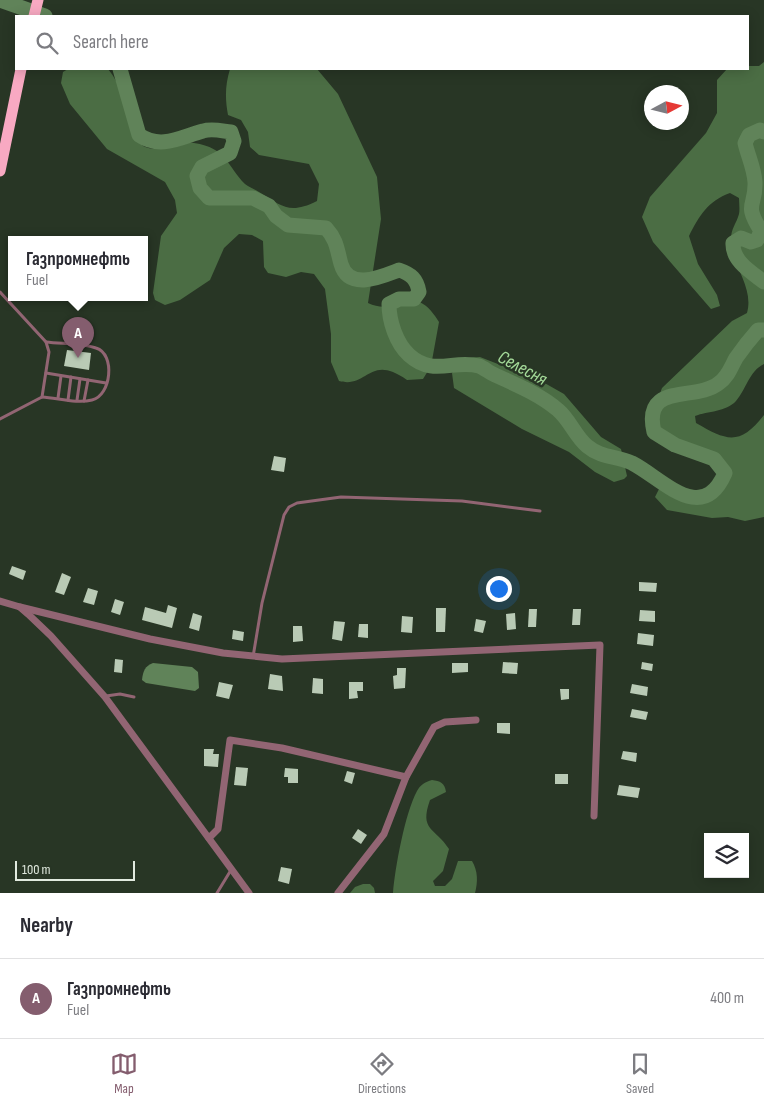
<!DOCTYPE html>
<html lang="en">
<head>
<meta charset="utf-8">
<style>
	body { margin:0; font-family:"Sofia Sans Condensed",sans-serif; background:#f2f2f3; color:#2b2b33 }
	.controls { position:absolute; right:15px; bottom:15px; display:grid; overflow:hidden; border-radius:0px; box-shadow:0 2px 12px #0003 }
	.controls button { width:45px; height:45px; display:grid; place-items:center; padding:0; border:0; border-bottom:1px solid #e1e1e2; background:#fff; color:#2b2b33; font:25px sans-serif }
	.compass { position:absolute; left:644px; top:85px; width:45px; height:45px; border-radius:50%; background:#fff; box-shadow:0 2px 12px #0003; rotate:83deg }
	.scale { position:absolute; left:15px; bottom:12px; width:120px; box-sizing:border-box; padding-left:5px; border:2px solid #e1eadf; border-top:0; font-size:14px; line-height:18px; white-space:nowrap; color:#e1eadf; -webkit-text-stroke:4px #283625; paint-order:stroke }
	.you { position:absolute; left:498px; top:588px; width:18px; height:18px; margin:-12px; border:4px solid #fff; border-radius:50%; background:#1a73e8; box-shadow:0 0 0 8px #1a73e833 }
	.badge { display:grid; place-items:center; width:32px; height:32px; border-radius:50%; background:#845d6e; color:#fff; font-size:16px; font-weight:700 }
	.pin { position:absolute; translate:-50% -41px; filter:drop-shadow(0 1px 2px #0008) }
	.pin::after { content:''; position:absolute; top:26px; width:18px; height:15px; background:inherit; clip-path:polygon(0 0,100% 0,50% 100%) }
	.popup { position:absolute; left:8px; top:236px; width:140px; height:65px; box-sizing:border-box; display:grid; place-content:center; border-radius:0px; background:#fff; filter:drop-shadow(0 1px 4px #0005); font-size:16px; white-space:nowrap; color:#7c7c81 }
	.popup b { font-size:19px; color:#2b2b33 }
	.popup::after { content:''; position:absolute; left:50%; top:100%; margin-left:-10px; border:10px solid transparent; border-top-color:#fff }
	.list { margin:0; padding:0; list-style:none }
	h2 { display:flex; justify-content:space-between; align-items:center; height:65px; margin:0; padding:0 20px; font-size:21px }
	h2 small { font-size:16px; font-weight:400; color:#7c7c81 }
	.list li { display:grid; grid-template-columns:32px 1fr auto; gap:15px; align-items:center; box-sizing:border-box; height:80px; padding:0 20px; border-top:1px solid #e1e1e2 }
	.list b { display:block; font-size:19px; white-space:nowrap }
	.list p { margin:0; font-size:16px; white-space:nowrap; color:#7c7c81 }
	.list em { font-size:16px; font-style:normal; color:#7c7c81 }
	.icon { flex:none; width:28px; height:28px; fill:none; stroke:currentColor; stroke-width:2; stroke-linecap:round; stroke-linejoin:round }
	.map { position:relative; flex:none; width:764px; height:893px; overflow:hidden }
	.search { position:absolute; background:#fff; box-shadow:0 2px 12px #0003; left:15px; right:15px; top:15px; height:55px; display:flex; align-items:center; gap:12px; box-sizing:border-box; padding:0 18px; border-radius:0px; color:#7c7c81; font-size:19px }
	.sheet { height:145px; background:#fff }
	nav { display:flex; justify-content:space-around; align-items:center; box-sizing:border-box; height:70px; border-top:1px solid #e1e1e2; background:#fff; font-size:14px; color:#7c7c81 }
	nav a { display:grid; justify-items:center; gap:2px }
	nav .on { color:#845d6e }
	.map>svg:first-child { display:block }
	.forest { fill:#4b6d44 }
	.water { fill:#608359 }
	.lines { fill:none; stroke-linecap:round; stroke-linejoin:round }
	.river { stroke:#608359; stroke-width:15 }
	.building { fill:#b9cab5 }
	.service { stroke:#926573; stroke-width:3 }
	.minor { stroke:#926573; stroke-width:7 }
	.trunk { stroke:#f8a9c2; stroke-width:11 }
	.labels { text-anchor:middle; stroke-width:5; stroke-linejoin:round; paint-order:stroke }
	.water-label { font-size:19px; font-style:italic; fill:#a4da99; stroke:#283625 }
</style>
</head>
<body>
<div class="map">
<svg width="764" height="893" viewBox="0 0 764 893">
	<rect width="100%" height="100%" fill="#283625"/>
	<g class="forest">
		<path d="M764,62V364C749,371 746,390 736,401C726,412 708,411 695,416L696,423C727,441 740,446 764,415V517L745,521L728,517L712,518L667,510L655,497L660,487C677,493 703,505 718,488C721,485 723,477 725,473L714,459L675,445L654,432L651,418L662,388L732,321L747,313C754,288 733,267 731,243C730,229 736,225 739,214C740,209 739,203 739,198L730,193C708,201 699,216 689,236L698,264L717,295L720,306L711,309L653,242L642,217L650,197L706,133L717,113V80L727,69H748V66H759Z"/>
		<path d="M68,69H108C121,84 126,106 132,124C133,129 134,135 136,139C150,160 176,140 194,143C227,148 227,166 245,184C249,187 254,189 259,192C282,206 289,215 317,201L319,184L309,164L259,155L250,147L248,132L241,120L228,115C225,99 225,85 230,69H317L338,94L377,177L381,219L368,303C399,318 413,279 439,322L431,366L423,379L407,380C369,353 368,389 339,381L331,362V334L325,289L314,274L301,272L286,277L268,273L264,267L263,241L252,235L239,234L224,248L210,280L180,300L165,305L155,300L153,293L161,236L177,213L175,200L165,182L107,149L70,104L61,83L63,72Z"/>
		<path d="M480,357L541,381L564,394L601,437L621,449L627,476L624,479L614,482L595,472L569,452L522,429L454,388L452,373L466,358Z"/>
		<path d="M432,780C440,781 445,783 446,792L430,800C419,831 435,827 449,849L443,871L433,881L435,886H445L452,879L458,861H472C478,871 478,882 475,893H393C395,868 405,813 417,791C420,785 425,782 432,780Z"/>
		<path d="M363,884H370L374,888L375,893H350L355,887Z"/>
	</g>
	<path class="water" d="M153,663L192,667L198,672L199,688L195,691L146,683L142,680C143,671 145,666 153,663Z"/>
	<g class="lines">
		<g class="river">
			<path d="M0,0L45,16"/>
			<path d="M120,69L139,135C161,150 181,137 203,131C212,128 222,131 231,132L234,141L230,153L202,167L197,176L200,188L209,198H253L269,206L276,216L288,225L326,228C337,240 337,250 341,264C349,292 383,276 399,270C411,274 417,279 419,292L414,299H399L389,304C389,321 396,343 409,355C433,377 454,359 479,366C484,368 490,373 495,375C517,385 541,395 558,410C570,420 575,436 587,446C601,458 617,456 632,463C663,479 702,526 725,473L714,459L675,445L654,432C642,381 696,402 719,383C728,377 731,367 736,358C743,348 750,339 758,330H764"/>
			<path d="M764,132L760,130L749,135L745,143C748,156 754,168 755,182C756,208 743,202 761,231L757,240L751,242L741,238L733,243C732,261 751,272 764,282"/>
		</g>
	</g>
	<g class="building">
		<path d="M67,350L91,353L89,370L64,366Z"/>
		<path d="M274,456L286,458L284,472L271,470Z"/>
		<path d="M12,566L26,571L23,580L9,574Z"/>
		<path d="M62,573L71,577L64,595L55,592Z"/>
		<path d="M639,582L657,583L656,592L639,591Z"/>
		<path d="M88,588L98,591L94,605L83,602Z"/>
		<path d="M115,599L124,602L120,615L111,612Z"/>
		<path d="M168,605L177,608L172,628L142,620L145,607L166,613Z"/>
		<path d="M436,608H446L445,632H436Z"/>
		<path d="M529,609H537L536,627H528Z"/>
		<path d="M573,609H581L580,625H572Z"/>
		<path d="M640,610L655,611V622L639,621Z"/>
		<path d="M193,613L202,616L199,631L189,628Z"/>
		<path d="M515,613L516,629L507,630L506,614Z"/>
		<path d="M402,616L413,617L412,633L401,632Z"/>
		<path d="M476,619L486,621L483,633L474,631Z"/>
		<path d="M334,621L345,622L342,641L332,639Z"/>
		<path d="M359,624H368V638L358,637Z"/>
		<path d="M293,626H302L303,641L293,642Z"/>
		<path d="M233,630L244,632L243,641L232,639Z"/>
		<path d="M638,633L654,635L653,646L637,644Z"/>
		<path d="M115,659L123,660L122,673L114,672Z"/>
		<path d="M503,662L518,663L517,674L502,673Z"/>
		<path d="M642,662L653,664L652,671L641,669Z"/>
		<path d="M452,663H468V672L452,673Z"/>
		<path d="M397,668H406L405,688L394,689L393,676L397,675Z"/>
		<path d="M270,674L282,676L283,691L268,689Z"/>
		<path d="M313,678L323,679V694L312,693Z"/>
		<path d="M219,682L233,685L229,699L216,696Z"/>
		<path d="M349,682H363V691H357L358,698L349,699Z"/>
		<path d="M632,684L648,687L647,696L630,693Z"/>
		<path d="M560,689H569V699L561,700Z"/>
		<path d="M632,709L648,712L646,720L630,717Z"/>
		<path d="M497,723H510V734L497,733Z"/>
		<path d="M204,749H214L213,754H219L218,767L204,766Z"/>
		<path d="M623,751L637,753L636,762L621,759Z"/>
		<path d="M236,767L248,768L246,786L234,785Z"/>
		<path d="M285,768L298,769V783H288V777H284Z"/>
		<path d="M347,771L355,773L352,784L344,781Z"/>
		<rect x="555" y="774" width="13" height="10"/>
		<path d="M619,785L640,788L638,798L617,795Z"/>
		<path d="M358,829L367,835L361,844L352,838Z"/>
		<path d="M281,867L292,869L289,884L278,881Z"/>
	</g>
	<g class="lines">
		<g class="service">
			<path d="M0,292L46,342L49,352L42,397L0,419"/>
			<path d="M46,373L106,383"/>
			<path d="M42,397C58,398 77,404 92,400C111,396 116,354 96,348C81,343 62,344 46,342"/>
			<path d="M58,398L61,376"/>
			<path d="M68,400L71,377"/>
			<path d="M77,400L80,379"/>
			<path d="M84,401L88,380"/>
			<path d="M253,657L262,603L284,515L289,507L297,503L341,497L462,501L540,511"/>
			<path d="M106,696L120,694L134,697"/>
			<path d="M217,893L231,870"/>
		</g>
		<g class="minor">
			<path d="M0,601L20,607L28,614L51,636L105,697L249,893"/>
			<path d="M20,607L150,639L223,653L282,659L600,645L594,816"/>
			<path d="M209,838L218,829L230,740L282,748L406,777"/>
			<path d="M338,893L384,834L406,777L434,727L445,722L476,720"/>
		</g>
		<g class="trunk">
			<path d="M34,16L38,0"/>
			<path d="M0,171L21,69"/>
		</g>
	</g>
	<g class="labels">
		<g class="water-label">
			<text transform="translate(523 367) rotate(28)" y="7">Селесня</text>
		</g>
	</g>
</svg>
<div class="controls">
<button><svg class="icon" aria-label="layers" viewBox="0 0 24 24"><path d="M12 4l9 5-9 5-9-5zM3 14l9 5 9-5"/></svg></button>
</div>
<svg class="compass" viewBox="-18 -18 36 36"><path d="M0-13l5 13h-10z" fill="#e53935"/><path d="M0 13l5-13h-10z" fill="#7c7c81"/></svg>
<div class="scale">100 m</div>
<div class="you"></div>
<div class="pin badge" style="left:78px;top:358px">A</div>
<div class="popup"><b>Газпромнефть</b>Fuel</div>
<div class="search"><svg class="icon" aria-label="search" viewBox="0 0 24 24"><circle cx="10" cy="10" r="6"/><path d="M15 15l6 6"/></svg>Search here</div>
</div>
<section class="sheet">
<h2>Nearby<small></small></h2>
<ul class="list">
<li><span class="badge">A</span><div><b>Газпромнефть</b><p>Fuel</p></div><em>400 m</em></li>
</ul>
</section>
<nav>
<a class="on"><svg class="icon" aria-label="map" viewBox="0 0 24 24"><path d="M3 6l6-2 6 2 6-2v14l-6 2-6-2-6 2zM9 4v14M15 6v14"/></svg>Map</a>
<a><svg class="icon" aria-label="directions" viewBox="0 0 24 24"><path d="M12 3l9 9-9 9-9-9zM9 14v-3h6M13 9l2 2-2 2"/></svg>Directions</a>
<a><svg class="icon" aria-label="saved" viewBox="0 0 24 24"><path d="M7 4h10v16l-5-4-5 4z"/></svg>Saved</a>
</nav>
</body>
</html>
